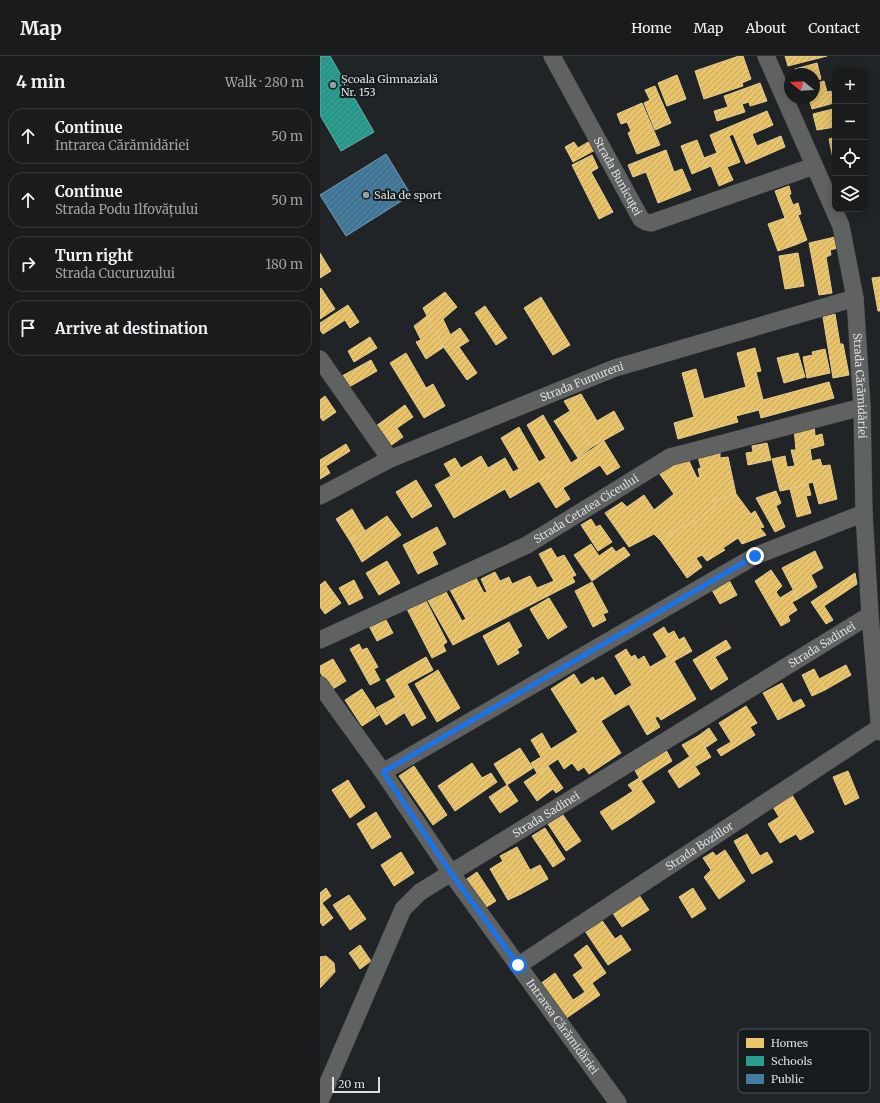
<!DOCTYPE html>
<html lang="en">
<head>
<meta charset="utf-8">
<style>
	body { margin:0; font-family:Merriweather,serif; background:#222425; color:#f1f3f6 }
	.controls { position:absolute; right:12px; top:12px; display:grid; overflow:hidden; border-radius:8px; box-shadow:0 2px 10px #0003 }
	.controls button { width:36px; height:36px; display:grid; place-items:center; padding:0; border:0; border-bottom:1px solid #37393b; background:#191b1c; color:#f1f3f6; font:20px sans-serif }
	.compass { position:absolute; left:464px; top:12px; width:36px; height:36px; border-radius:50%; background:#191b1c; box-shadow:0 2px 10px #0003; rotate:288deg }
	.scale { position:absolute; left:12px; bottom:10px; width:48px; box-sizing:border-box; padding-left:4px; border:2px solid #dadee0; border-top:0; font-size:11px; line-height:14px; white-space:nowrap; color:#dadee0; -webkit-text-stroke:3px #161c1e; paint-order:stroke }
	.stop { position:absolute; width:12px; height:12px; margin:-9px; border:3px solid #1a73e8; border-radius:50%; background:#fff }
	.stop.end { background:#1a73e8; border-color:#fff; box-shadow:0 1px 4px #0008 }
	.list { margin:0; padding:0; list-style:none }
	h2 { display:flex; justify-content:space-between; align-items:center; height:52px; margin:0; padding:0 16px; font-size:17px }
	h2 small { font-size:13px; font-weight:400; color:#9fa1a3 }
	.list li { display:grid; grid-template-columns:26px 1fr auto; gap:12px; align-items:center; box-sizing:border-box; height:56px; margin:0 8px 8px; padding:0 8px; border:1px solid #37393b; border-radius:16px }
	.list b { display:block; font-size:15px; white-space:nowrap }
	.list p { margin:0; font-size:13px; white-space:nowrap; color:#9fa1a3 }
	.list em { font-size:13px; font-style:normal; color:#9fa1a3 }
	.icon { flex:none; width:22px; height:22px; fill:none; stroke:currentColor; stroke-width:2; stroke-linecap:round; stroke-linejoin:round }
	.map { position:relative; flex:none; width:560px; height:1047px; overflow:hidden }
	header { display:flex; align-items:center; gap:24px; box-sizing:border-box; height:56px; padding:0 20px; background:#191b1c; border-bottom:1px solid #37393b }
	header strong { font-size:19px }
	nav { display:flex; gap:22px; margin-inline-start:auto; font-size:14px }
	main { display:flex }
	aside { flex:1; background:#191b1c }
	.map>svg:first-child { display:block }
	.homes { fill:url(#homes-hatch); stroke:#e4cc8d }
	.schools { fill:url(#schools-hatch); stroke:#5fb0a7 }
	.public { fill:url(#public-hatch); stroke:#7299b1 }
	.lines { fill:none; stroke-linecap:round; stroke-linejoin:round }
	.minor-casing { stroke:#3c3e3f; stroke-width:18 }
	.minor { stroke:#606262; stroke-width:17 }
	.route { stroke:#1a73e8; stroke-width:5 }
	.poi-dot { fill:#999d9f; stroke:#161c1e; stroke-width:1.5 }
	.labels { text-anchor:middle; stroke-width:4; stroke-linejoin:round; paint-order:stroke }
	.poi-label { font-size:11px; fill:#dadee0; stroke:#161c1e; text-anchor:start }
	.street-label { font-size:11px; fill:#dadee0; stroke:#161c1e }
	.key { fill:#161c1e; stroke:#515658; stroke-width:1 }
	.key-label { font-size:11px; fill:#dadee0 }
</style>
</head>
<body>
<header>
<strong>Map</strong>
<nav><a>Home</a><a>Map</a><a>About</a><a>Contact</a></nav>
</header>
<main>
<aside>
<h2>4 min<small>Walk · 280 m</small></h2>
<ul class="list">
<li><svg class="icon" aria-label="ahead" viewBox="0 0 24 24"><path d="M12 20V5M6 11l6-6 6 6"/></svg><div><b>Continue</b><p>Intrarea Cărămidăriei</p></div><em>50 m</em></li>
<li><svg class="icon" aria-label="ahead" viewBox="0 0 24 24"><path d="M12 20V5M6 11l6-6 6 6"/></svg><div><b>Continue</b><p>Strada Podu Ilfovățului</p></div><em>50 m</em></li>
<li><svg class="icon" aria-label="right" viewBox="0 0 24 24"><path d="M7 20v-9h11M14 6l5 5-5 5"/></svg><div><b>Turn right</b><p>Strada Cucuruzului</p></div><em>180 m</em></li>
<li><svg class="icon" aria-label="arrive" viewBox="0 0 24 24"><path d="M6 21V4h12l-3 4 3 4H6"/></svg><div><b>Arrive at destination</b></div></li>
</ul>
</aside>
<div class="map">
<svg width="560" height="1047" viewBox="0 0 560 1047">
	<defs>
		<pattern id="homes-hatch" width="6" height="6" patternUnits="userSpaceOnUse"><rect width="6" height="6" fill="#e9c46a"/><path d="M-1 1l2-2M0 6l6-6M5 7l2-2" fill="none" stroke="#bfa460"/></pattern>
		<pattern id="schools-hatch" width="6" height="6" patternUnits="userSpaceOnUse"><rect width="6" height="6" fill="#2a9d8f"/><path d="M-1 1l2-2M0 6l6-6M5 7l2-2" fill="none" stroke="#318278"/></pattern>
		<pattern id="public-hatch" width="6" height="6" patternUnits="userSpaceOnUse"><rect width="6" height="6" fill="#457b9d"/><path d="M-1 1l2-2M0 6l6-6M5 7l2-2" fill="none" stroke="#436579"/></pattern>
	</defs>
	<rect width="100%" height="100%" fill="#212426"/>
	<g class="homes">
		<path d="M419,0H423L431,23L422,27L423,30L384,43L375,15Z"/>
		<path d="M465,0H507L468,10Z"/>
		<path d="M497,7L501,23L494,25V18H476L475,13Z"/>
		<path d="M357,19L366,43L347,50L338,27Z"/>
		<path d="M504,25L507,36L511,35L514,47L492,53L489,43L482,44V42H494V28Z"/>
		<path d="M440,27L447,45L430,50L429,46L422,48L425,56L397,65L394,55L408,51L404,40Z"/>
		<path d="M335,30L351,67L335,74L324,47L330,44L325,34Z"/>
		<path d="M322,47L340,89L317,98L308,77L311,75L307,66L301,68L297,58Z"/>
		<path d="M513,53L515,71L497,74L493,58Z"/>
		<path d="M447,55L453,69L432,78L437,90L461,80L465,91L426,108L413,78L409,80L420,106L407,111L413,124L399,130L391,110L372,118L361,90L377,84L384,102L397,97L390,79Z"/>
		<path d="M515,81V102H513L509,83Z"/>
		<path d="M270,85L275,94L253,106L245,91L254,86L258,92Z"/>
		<path d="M346,94L354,116L362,113L371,134L338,147L326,116L313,121L308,109Z"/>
		<path d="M272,99L278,112L271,116L293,156L279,163L252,109Z"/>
		<path d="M469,130L471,138L469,139L473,149L478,147L481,158L478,159L487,184L475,189L455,135Z"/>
		<path d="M465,162L475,189L458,195L448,168Z"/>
		<path d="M515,181L518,192L510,194L511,199L506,201L512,237L499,239L489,187Z"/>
		<path d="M0,197L11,215L0,222Z"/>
		<path d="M478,197L484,230L465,233L459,200Z"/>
		<path d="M560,221V255H558L552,222Z"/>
		<path d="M1,232L15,253L0,263V233Z"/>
		<path d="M125,236L137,251L123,263L130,278L120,286L103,252Z"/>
		<path d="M221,241L250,289L233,299L204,252Z"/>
		<path d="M28,249L39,266L30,272L25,264L3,278L0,274V267Z"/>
		<path d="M165,250L187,282L176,289L155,257Z"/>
		<path d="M515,258L520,288H523L529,319L513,322L503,261Z"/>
		<path d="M107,260L124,291L106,303L96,286L101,284L94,270Z"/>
		<path d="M140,272L149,285L139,291L157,317L147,324L120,286Z"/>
		<path d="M50,281L57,292L34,306L28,295Z"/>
		<path d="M435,292L441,315L436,316L443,344L509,326L514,342L441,362L439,354L416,360L418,366L358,383L354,367L374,361L362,317L376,313L384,343L426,331L417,297Z"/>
		<path d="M505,293L510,317L487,322L483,301L493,299L492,296Z"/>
		<path d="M86,297L106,332L91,341L70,307Z"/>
		<path d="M478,297L485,321L464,327L457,302Z"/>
		<path d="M51,304L57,315L29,331L22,320Z"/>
		<path d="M113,328L125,350L104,362L91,341Z"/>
		<path d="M261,338L277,365L294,355L304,373L272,391L244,345Z"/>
		<path d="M5,340L16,356L3,365L0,361V344Z"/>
		<path d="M85,349L93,361L77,372L83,381L70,390L56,370Z"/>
		<path d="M250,355L272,391L258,402L234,365Z"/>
		<path d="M223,359L251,407L190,442L185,433L134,462L115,429L131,420L124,408L135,402L141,412L161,400L168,412L185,402L193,416L199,413L181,382L199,371L219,406L226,402L207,369Z"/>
		<path d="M494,367L495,380L502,378L504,389L490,393L492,405L500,403L502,410L510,409L517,443L499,448L493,426L470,433L460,435L452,403L465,400L467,411L475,410L471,394H476L474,372Z"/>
		<path d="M284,385L300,411L287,419L280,409L243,432L250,443L236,452L219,425L251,407Z"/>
		<path d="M447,387L451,404L428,409L426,397L433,396L432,390Z"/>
		<path d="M26,388L30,395L6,410L10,417L0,423V404Z"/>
		<path d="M389,397H400V402L408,401L416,438L393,445L395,451L376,465L355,474L341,485L334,478L309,491L285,457L302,446L307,451L324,439L334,454L354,438L339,417L360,404L368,403L377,422L380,421L378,413L381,412L378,401Z"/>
		<path d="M96,424L112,450L92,462L76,436Z"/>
		<path d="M488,428L491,439L486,440L491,457L477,461L470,433Z"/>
		<path d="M456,435L461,447L456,450L465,471L455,476L436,442Z"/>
		<path d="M416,438L431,458L435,455L444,471L440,472L446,479L422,488L418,482L403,492L405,494L387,505L382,499L376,502L382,511L367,522L341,485L355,474L376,465L395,451L393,445Z"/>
		<path d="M32,453L45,475L30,485L16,463Z"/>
		<path d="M67,460L81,479L42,506L30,485Z"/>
		<path d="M271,463L276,471L280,469L292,486L278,495L261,469Z"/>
		<path d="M117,471L126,488L112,496L118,508L98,518L83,489Z"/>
		<path d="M271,488L279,500L292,491L296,496L304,491L310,499L272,525L254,499Z"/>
		<path d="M231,492L237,502L244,499L256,519L252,521L255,526L133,589L107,543L125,534L142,565L146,563L129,532L155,520L164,537L167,536L161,523L175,516L180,525L189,521L192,528L210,520L217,532L234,525L219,498Z"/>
		<path d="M495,495L503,512L491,519L497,531L478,543L462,512Z"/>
		<path d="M67,505L80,527L59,539L46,517Z"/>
		<path d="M451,514L462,530L456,536L460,542L473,534L478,543L472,546L477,554L468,560L470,565L461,570L435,525Z"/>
		<path d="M535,517L537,528L504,550L513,564L506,568L491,546Z"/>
		<path d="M34,524L43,542L29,549L19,532Z"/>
		<path d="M409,524L417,539L400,548L392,534Z"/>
		<path d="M5,525L21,547L5,558L0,551V529Z"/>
		<path d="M272,526L288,556L283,558L286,564L273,571L255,535Z"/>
		<path d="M104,541L127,586L123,589L126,595L112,602L86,551Z"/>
		<path d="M229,542L247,571L228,583L210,553Z"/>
		<path d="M65,562L73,577L57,585L49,570Z"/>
		<path d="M189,566L202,590L197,593L199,597L178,609L163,580Z"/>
		<path d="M344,571L348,578L354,575L359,584L364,581L372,595L354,605L376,643L341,664L338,660L335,662L340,671L327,679L309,648L302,652L295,640L312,629L295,600L306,593L311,601L315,599L318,604L324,600L330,611L347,601L333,578Z"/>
		<path d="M406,584L411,592L395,601L408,623L391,634L373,604Z"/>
		<path d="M39,588L42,594L47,592L58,611L54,613L60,624L50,629L30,593Z"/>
		<path d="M106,601L113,614L87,628L106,662L92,670L66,624Z"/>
		<path d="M13,603L26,625L11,634L0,616V610Z"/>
		<path d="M526,609L531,619L505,634L499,623Z"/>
		<path d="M494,613L505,634L492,640L482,619Z"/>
		<path d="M118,614L140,652L117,666L95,628Z"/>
		<path d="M254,618L261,629L273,621L275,625L283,621L295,640L302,652L281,665L301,697L269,718L264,711L258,715L252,707L244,713L238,703L217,717L211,707L221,701L211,684L222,677L231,693L258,676L231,633Z"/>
		<path d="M462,627L473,647L481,643L485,650L458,664L443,637Z"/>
		<path d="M42,633L59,659L42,670L25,644Z"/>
		<path d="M76,641L84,657L66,669L56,652Z"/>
		<path d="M426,650L437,667L430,671L435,679L401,700L397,694L411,686L399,667Z"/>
		<path d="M389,672L397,684L385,692L378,680Z"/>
		<path d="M378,680L391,701L376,710L362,689Z"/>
		<path d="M200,692L213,712L187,729L174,708Z"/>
		<path d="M345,692L352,705L321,725L313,711Z"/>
		<path d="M369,701L380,718L359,732L348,715Z"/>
		<path d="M152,707L162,722L171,717L177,726L135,755L118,730Z"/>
		<path d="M94,710L127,759L113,769L79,720Z"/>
		<path d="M228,710L243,732L236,737L233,733L217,745L204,726Z"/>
		<path d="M528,715L539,742L525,749L513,721Z"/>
		<path d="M319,722L335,746L308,764L296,746L313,735L308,729Z"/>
		<path d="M28,724L45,751L30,762L12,734Z"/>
		<path d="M187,729L198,745L180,757L169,741Z"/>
		<path d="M472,739L494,776L480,784L476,778L460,787L448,768L459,761L453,751Z"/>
		<path d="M296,746L308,764L292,774L280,756Z"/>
		<path d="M56,756L71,781L52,793L37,768Z"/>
		<path d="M243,759L261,785L246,795L228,768Z"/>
		<path d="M225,772L245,803L233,811L212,780Z"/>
		<path d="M427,778L440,800L447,796L453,806L432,818L414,785Z"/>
		<path d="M197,791L210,814L220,809L228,823L201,838L180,800Z"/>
		<path d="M405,794L425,825L399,843L384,821L391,814L383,802L393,796L396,800Z"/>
		<path d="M81,796L94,817L74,830L61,809Z"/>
		<path d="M183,805L201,838L188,844L170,813Z"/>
		<path d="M157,816L176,845L160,855L141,827Z"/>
		<path d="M6,832L11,840L2,847L13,862L3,870L0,866V837Z"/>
		<path d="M373,832L386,853L372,862L359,841Z"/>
		<path d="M29,839L46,863L30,874L13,849Z"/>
		<path d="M319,839L329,854L302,871L292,856Z"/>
		<path d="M281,863L295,883L301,879L311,894L288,909L265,875Z"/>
		<path d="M40,889L51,905L40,913L29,897Z"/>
		<path d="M267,889L286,917L272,927L280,939L245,963L220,928L235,917L253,944L265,936L253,919L263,912L254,899Z"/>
		<path d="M6,900L14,907L15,916L0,932V901Z"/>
	</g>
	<path class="schools" d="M0,0H10L54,76L21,95L0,59Z"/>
	<path class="public" d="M66,98L91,139L26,180L0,139Z"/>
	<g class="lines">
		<g class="minor-casing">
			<g id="minor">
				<path id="s1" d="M232,0L321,163L326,166L331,167L494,110"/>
				<path id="s2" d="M446,0L521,170L535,242L542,351L544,457L550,559L560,676"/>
				<path d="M0,303L70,403"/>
				<path id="s3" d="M0,440L70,403L295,312L535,242"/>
				<path id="s4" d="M0,584L207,489L350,401L542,351"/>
				<path id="s5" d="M0,629L63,716L131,817L298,1047"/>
				<path d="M63,716L435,500L544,457"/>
				<path id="s6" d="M199,909L560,671"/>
				<path id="s7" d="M0,1045L83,853L100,836L550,559"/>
			</g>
		</g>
		<use href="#minor" class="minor"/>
	</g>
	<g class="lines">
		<path class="route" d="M198,909L131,817L63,716L435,500"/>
	</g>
	<g class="poi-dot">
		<circle cx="13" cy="29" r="4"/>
		<circle cx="46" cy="139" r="4"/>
	</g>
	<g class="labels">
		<g class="poi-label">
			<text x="21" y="27">Școala Gimnazială<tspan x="21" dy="13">Nr. 153</tspan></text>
			<text x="54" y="143">Sala de sport</text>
		</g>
		<g class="street-label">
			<text dy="4" stroke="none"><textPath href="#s1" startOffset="137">Strada Bunicuței</textPath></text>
			<text dy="4" stroke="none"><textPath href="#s3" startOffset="286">Strada Fumureni</textPath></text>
			<text dy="4" stroke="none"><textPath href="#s2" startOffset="347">Strada Cărămidăriei</textPath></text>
			<text dy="4" stroke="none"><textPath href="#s4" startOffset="297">Strada Cetatea Ciceului</textPath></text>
			<text dy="4" stroke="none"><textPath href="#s7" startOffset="705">Strada Sadinei</textPath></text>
			<text dy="4" stroke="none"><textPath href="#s7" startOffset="381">Strada Sadinei</textPath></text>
			<text dy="4" stroke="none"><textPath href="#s6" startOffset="216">Strada Boziilor</textPath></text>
			<text dy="4" stroke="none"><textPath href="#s5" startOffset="419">Intrarea Cărămidăriei</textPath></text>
		</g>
	</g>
	<rect x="418" y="973" width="132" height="64" rx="6" class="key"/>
	<rect x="426" y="982" width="18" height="10" fill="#e9c46a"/>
	<rect x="426" y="1000" width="18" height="10" fill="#2a9d8f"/>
	<rect x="426" y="1018" width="18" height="10" fill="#457b9d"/>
	<g class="key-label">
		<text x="451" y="991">Homes</text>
		<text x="451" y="1009">Schools</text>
		<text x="451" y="1027">Public</text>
	</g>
</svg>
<div class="controls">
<button>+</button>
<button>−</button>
<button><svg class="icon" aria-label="locate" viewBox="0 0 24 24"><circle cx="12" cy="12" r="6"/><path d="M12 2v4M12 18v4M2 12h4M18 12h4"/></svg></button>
<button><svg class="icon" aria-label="layers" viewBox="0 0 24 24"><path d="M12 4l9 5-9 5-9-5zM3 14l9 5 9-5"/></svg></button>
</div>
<svg class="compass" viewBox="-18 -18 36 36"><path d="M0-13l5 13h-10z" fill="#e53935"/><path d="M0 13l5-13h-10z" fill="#9fa1a3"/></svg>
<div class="scale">20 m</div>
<div class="stop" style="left:198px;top:909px"></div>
<div class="stop end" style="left:435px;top:500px"></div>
</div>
</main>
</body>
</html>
